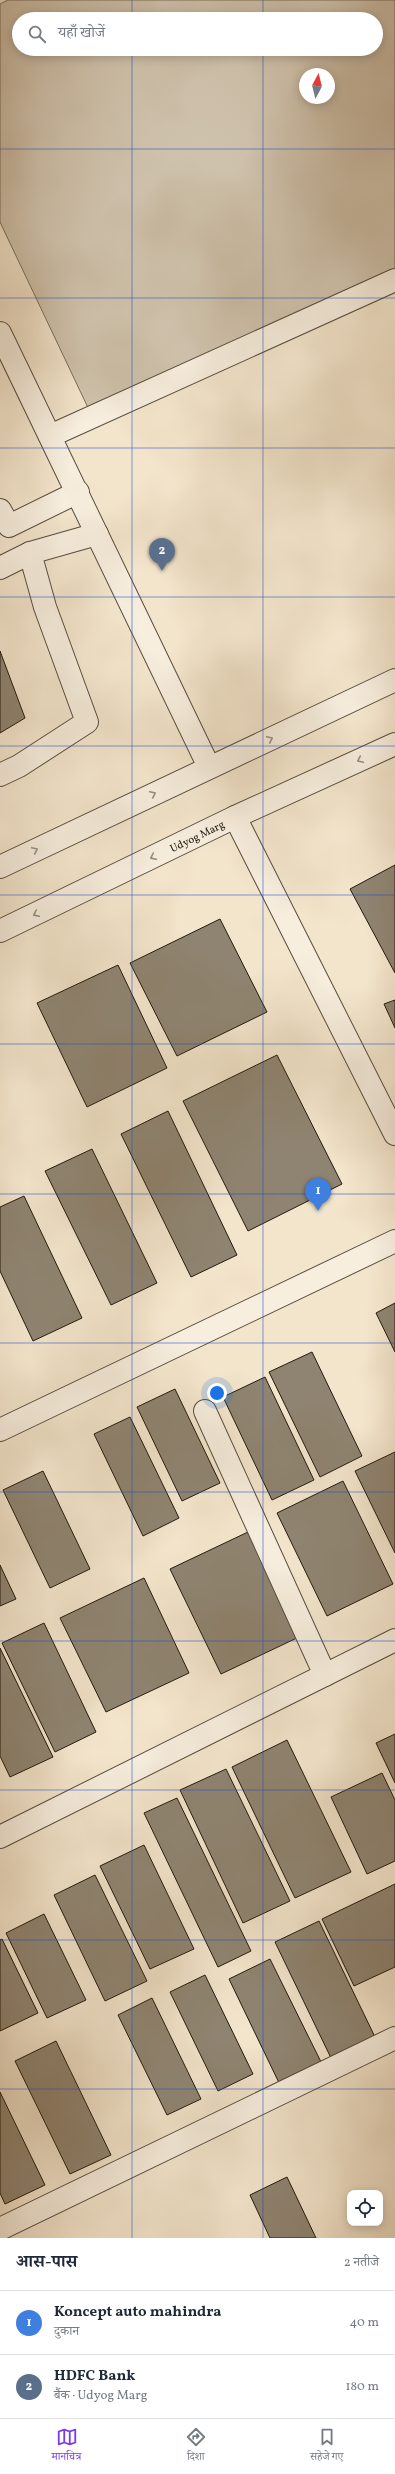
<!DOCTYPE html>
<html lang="hi">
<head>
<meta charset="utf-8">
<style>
	body { margin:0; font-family:Vollkorn,"Noto Serif Devanagari",serif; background:#f6f6f7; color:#1f2937 }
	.controls { position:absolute; right:12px; bottom:12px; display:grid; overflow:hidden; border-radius:8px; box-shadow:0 2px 10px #0003 }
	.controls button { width:36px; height:36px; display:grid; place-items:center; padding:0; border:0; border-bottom:1px solid #e0e1e3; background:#fff; color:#1f2937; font:20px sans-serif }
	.compass { position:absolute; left:299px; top:68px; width:36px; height:36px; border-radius:50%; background:#fff; box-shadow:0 2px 10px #0003; rotate:7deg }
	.you { position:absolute; left:217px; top:1393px; width:14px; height:14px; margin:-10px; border:3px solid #fff; border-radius:50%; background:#1a73e8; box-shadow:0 0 0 6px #1a73e833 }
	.badge { display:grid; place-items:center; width:26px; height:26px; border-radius:50%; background:#7c3aed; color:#fff; font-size:13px; font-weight:700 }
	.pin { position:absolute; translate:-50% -33px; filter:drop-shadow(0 1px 2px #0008) }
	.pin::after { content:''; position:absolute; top:21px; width:14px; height:12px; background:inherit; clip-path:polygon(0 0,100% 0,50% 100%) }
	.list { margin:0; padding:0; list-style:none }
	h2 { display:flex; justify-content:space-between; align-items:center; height:52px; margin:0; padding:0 16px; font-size:17px }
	h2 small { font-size:13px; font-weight:400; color:#747a83 }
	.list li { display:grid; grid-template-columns:26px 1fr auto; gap:12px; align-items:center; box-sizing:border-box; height:64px; padding:0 16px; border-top:1px solid #e0e1e3 }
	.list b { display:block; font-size:15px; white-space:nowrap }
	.list p { margin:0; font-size:13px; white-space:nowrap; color:#747a83 }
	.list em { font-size:13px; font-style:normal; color:#747a83 }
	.icon { flex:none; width:22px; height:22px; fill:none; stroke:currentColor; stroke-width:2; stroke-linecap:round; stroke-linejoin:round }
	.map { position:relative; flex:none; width:395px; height:2238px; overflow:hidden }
	.search { position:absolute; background:#fff; box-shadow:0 2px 10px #0003; left:12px; right:12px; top:12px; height:44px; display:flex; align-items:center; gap:10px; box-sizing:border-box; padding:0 14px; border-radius:22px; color:#747a83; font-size:15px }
	.sheet { height:180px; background:#fff }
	nav { display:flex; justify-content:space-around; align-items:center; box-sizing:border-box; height:56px; border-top:1px solid #e0e1e3; background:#fff; font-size:11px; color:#747a83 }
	nav a { display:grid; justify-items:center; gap:2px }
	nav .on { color:#7c3aed }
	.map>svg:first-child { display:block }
	.green { fill:#cfc2ac; stroke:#786e5d; fill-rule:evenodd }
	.building { fill:#8f8471; stroke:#221a0e }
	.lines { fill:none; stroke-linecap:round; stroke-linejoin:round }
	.minor-casing { stroke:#564d3e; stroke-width:24 }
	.minor { stroke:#f7eede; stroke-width:22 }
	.oneway { stroke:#978f80 }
	.grid { fill:none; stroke:#1d4ed8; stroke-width:1; stroke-opacity:0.55 }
	.labels { text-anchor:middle; stroke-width:3; stroke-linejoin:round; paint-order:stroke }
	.street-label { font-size:11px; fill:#221a0e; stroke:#f7eede }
</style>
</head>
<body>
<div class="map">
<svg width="395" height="2238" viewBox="0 0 395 2238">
	<rect width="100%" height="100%" fill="#f3e5cc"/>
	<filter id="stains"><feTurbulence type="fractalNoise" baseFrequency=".005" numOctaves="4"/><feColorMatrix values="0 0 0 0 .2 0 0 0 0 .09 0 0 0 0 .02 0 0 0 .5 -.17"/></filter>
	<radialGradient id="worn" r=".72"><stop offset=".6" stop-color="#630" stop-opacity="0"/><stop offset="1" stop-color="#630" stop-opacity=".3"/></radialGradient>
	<path class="green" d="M8,0H395V271L91,414L0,222V4ZM19,19H376V49H19ZM305,74H329V98H305Z"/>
	<g class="building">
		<path d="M0,651L25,718L0,733Z"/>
		<path d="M395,865V973L350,889Z"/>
		<path d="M220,919L267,1012L177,1056L130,963Z"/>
		<path d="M118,965L167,1068L87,1107L37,1003Z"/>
		<path d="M395,1000V1028L384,1004Z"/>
		<path d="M277,1055L342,1184L248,1231L183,1101Z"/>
		<path d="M168,1111L237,1255L191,1277L121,1134Z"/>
		<path d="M92,1149L157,1283L111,1305L45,1171Z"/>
		<path d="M24,1196L82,1318L33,1341L0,1271V1207Z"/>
		<path d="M395,1303V1352L376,1313Z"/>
		<path d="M312,1352L362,1456L320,1477L269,1372Z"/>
		<path d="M265,1377L314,1480L272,1500L223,1397Z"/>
		<path d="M175,1389L220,1483L182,1501L137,1407Z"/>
		<path d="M130,1417L179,1518L143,1536L94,1434Z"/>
		<path d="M395,1452V1553L355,1471Z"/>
		<path d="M43,1471L90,1569L50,1588L3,1490Z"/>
		<path d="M343,1481L393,1584L327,1616L277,1513Z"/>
		<path d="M248,1532L299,1637L221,1674L170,1569Z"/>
		<path d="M0,1565L16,1599L0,1606Z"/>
		<path d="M144,1578L189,1673L106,1712L60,1618Z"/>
		<path d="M44,1623L96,1732L55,1752L2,1643Z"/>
		<path d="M0,1648L53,1757L10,1777L0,1756Z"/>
		<path d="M395,1734V1783L376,1743Z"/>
		<path d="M287,1740L351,1872L295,1898L232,1767Z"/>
		<path d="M226,1769L290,1901L243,1923L180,1790Z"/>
		<path d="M382,1773L395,1800V1861L367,1874L331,1797Z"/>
		<path d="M177,1798L251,1951L218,1967L144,1813Z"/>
		<path d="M144,1845L194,1949L150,1969L100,1866Z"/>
		<path d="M95,1875L147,1981L105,2001L54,1895Z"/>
		<path d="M395,1884V1967L354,1986L322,1919Z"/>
		<path d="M44,1914L86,2000L47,2018L6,1933Z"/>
		<path d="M319,1921L375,2037L331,2058L275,1942Z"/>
		<path d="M2,1939L38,2013L0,2031V1940Z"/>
		<path d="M270,1959L324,2068L282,2089L229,1979Z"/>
		<path d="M205,1975L253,2074L218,2091L170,1992Z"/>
		<path d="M152,1998L201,2099L167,2115L118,2015Z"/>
		<path d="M56,2041L111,2155L70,2174L15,2061Z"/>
		<path d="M0,2092L45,2185L5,2204L0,2193Z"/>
		<path d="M287,2177L316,2238H270L250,2195Z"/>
	</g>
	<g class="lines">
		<g class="minor-casing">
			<g id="minor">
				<path d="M0,333L209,767"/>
				<path d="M50,436L395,280"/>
				<path d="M0,510L9,526L78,492"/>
				<path d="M0,568L30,553L97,534"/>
				<path d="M0,775L19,766L87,722L45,607L30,553"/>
				<path d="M235,817L395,1134"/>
				<path d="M0,867L395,680"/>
				<path d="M0,931L235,817L395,744"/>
				<path d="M205,1411L325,1675"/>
				<path d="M0,1430L395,1241"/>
				<path d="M0,1837L395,1640"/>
				<path d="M0,2229L395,2038"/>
			</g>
		</g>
		<use href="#minor" class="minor"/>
	</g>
	<defs><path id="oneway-chevron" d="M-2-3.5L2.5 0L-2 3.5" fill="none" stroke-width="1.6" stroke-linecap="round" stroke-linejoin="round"/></defs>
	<g class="oneway">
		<use href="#oneway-chevron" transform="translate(270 739) rotate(-25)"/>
		<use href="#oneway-chevron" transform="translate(360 760) rotate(155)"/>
		<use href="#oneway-chevron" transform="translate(153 794) rotate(-25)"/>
		<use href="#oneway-chevron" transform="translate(35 850) rotate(-25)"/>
		<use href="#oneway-chevron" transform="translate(153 857) rotate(154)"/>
		<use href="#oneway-chevron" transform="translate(36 914) rotate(154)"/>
	</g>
	<path class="grid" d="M132,0V19M263,0V19M132,49V2238M263,49V2238M0,149H395M0,298H395M0,448H395M0,597H395M0,746H395M0,895H395M0,1044H395M0,1194H395M0,1343H395M0,1492H395M0,1641H395M0,1790H395M0,1940H395M0,2089H395"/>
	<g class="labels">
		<g class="street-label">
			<text transform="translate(197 836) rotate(-26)" y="4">Udyog Marg</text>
		</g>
	</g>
	<rect width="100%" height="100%" filter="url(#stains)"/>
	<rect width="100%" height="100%" fill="url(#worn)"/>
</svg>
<div class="controls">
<button><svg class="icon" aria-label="locate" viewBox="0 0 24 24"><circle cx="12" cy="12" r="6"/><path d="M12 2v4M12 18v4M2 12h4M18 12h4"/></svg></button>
</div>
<svg class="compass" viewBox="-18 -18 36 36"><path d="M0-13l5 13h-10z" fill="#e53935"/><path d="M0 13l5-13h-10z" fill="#747a83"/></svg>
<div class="you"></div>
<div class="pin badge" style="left:318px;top:1211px;background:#3f7fe0">1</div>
<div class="pin badge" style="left:162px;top:571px;background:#5c6f8a">2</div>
<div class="search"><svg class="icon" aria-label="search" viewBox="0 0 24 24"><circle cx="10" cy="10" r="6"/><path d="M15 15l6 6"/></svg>यहाँ खोजें</div>
</div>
<section class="sheet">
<h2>आस-पास<small>2 नतीजे</small></h2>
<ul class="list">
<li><span class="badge" style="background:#3f7fe0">1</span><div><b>Koncept auto mahindra</b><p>दुकान</p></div><em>40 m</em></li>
<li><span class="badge" style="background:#5c6f8a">2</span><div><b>HDFC Bank</b><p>बैंक · Udyog Marg</p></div><em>180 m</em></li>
</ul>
</section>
<nav>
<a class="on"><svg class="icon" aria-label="map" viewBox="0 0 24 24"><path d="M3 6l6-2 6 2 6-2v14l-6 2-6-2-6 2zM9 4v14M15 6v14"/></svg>मानचित्र</a>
<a><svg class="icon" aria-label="directions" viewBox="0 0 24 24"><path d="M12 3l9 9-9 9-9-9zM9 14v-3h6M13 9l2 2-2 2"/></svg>दिशा</a>
<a><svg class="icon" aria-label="saved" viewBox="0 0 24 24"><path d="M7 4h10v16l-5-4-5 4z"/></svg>सहेजे गए</a>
</nav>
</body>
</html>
